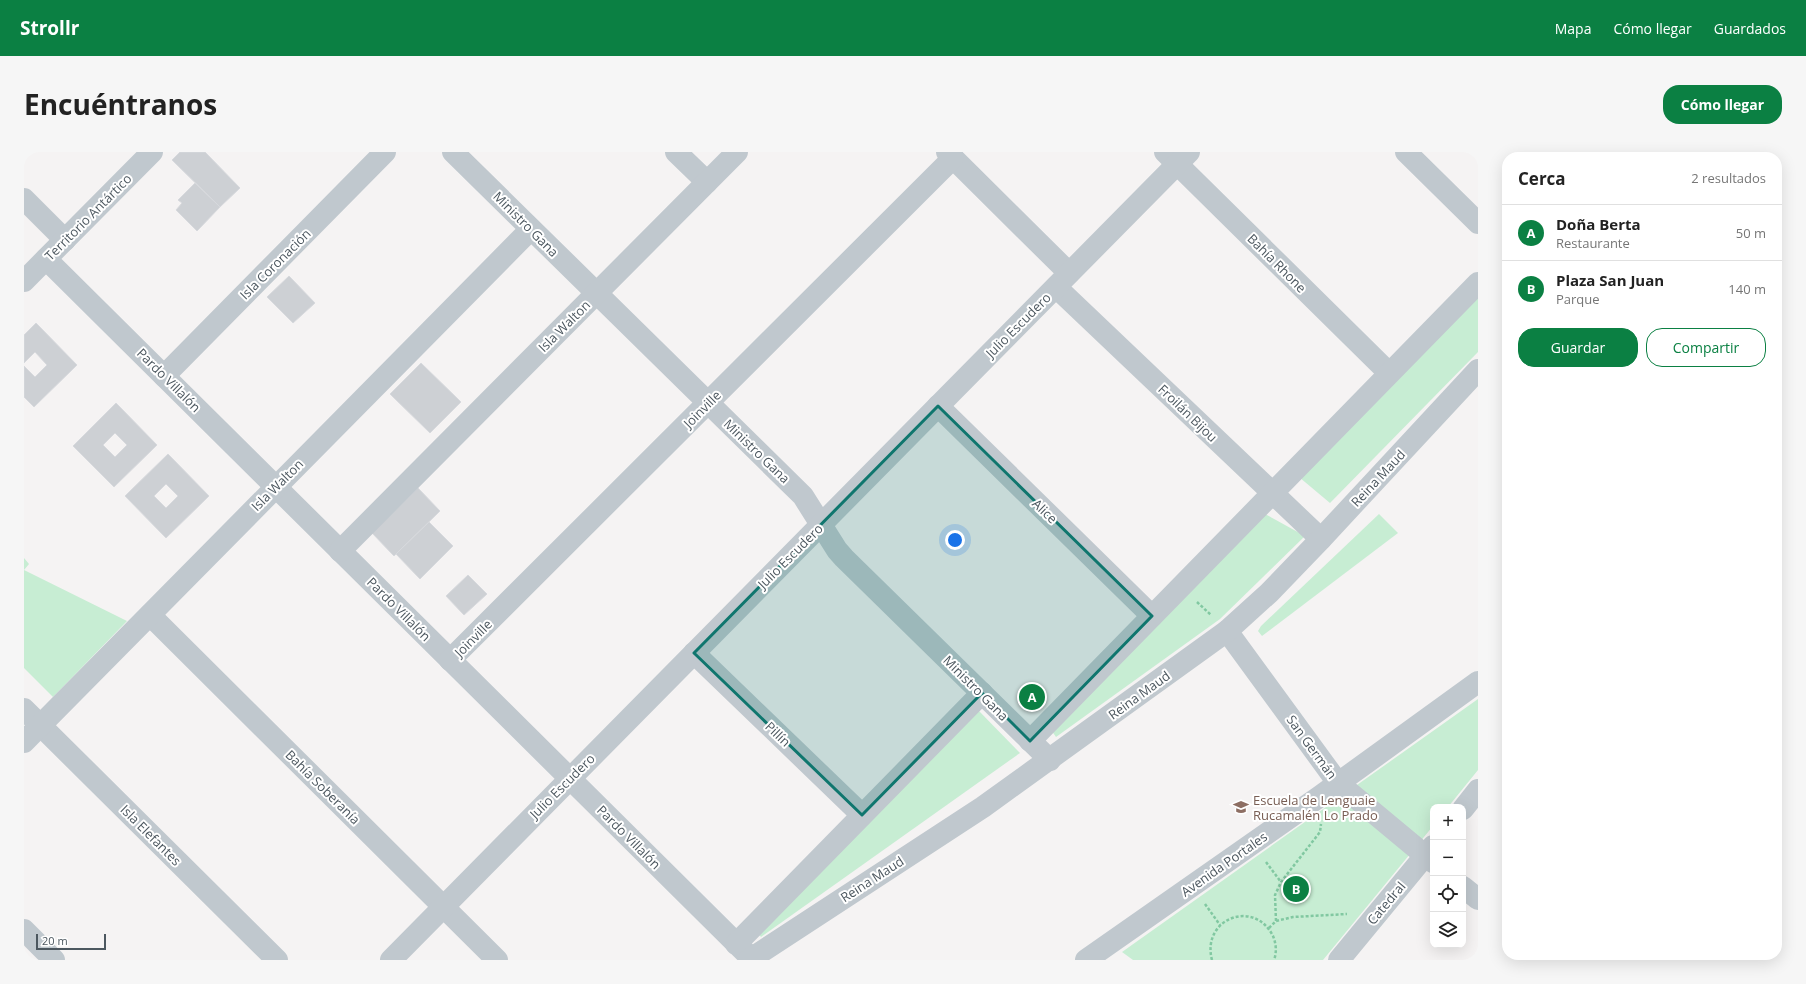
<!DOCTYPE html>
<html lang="es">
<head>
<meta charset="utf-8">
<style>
	body { margin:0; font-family:"Open Sans",sans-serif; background:#f6f6f6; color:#222 }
	.controls { position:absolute; right:12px; bottom:12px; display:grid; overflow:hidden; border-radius:8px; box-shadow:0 4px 16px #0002 }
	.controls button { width:36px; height:36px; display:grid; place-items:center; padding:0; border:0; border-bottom:1px solid #e0e0e0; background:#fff; color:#222; font:20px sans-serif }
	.scale { position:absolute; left:12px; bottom:10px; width:70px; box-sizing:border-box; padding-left:4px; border:2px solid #4c575f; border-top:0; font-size:11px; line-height:14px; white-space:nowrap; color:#4c575f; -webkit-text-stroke:3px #fff; paint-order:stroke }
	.you { position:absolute; left:931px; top:388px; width:14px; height:14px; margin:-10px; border:3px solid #fff; border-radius:50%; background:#1a73e8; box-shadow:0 0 0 6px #1a73e833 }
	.badge { display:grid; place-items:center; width:26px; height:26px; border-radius:50%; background:#0b8043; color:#fff; font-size:13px; font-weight:700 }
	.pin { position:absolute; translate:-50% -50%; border:2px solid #fff; box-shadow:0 1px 4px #0006 }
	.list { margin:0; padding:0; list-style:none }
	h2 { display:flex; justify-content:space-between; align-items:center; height:52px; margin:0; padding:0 16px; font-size:17px }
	h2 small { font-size:13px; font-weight:400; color:#767676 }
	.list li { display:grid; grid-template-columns:26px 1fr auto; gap:12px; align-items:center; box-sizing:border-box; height:56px; padding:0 16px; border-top:1px solid #e0e0e0 }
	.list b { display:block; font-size:15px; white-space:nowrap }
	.list p { margin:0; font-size:13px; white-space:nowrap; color:#767676 }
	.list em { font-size:13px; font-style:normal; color:#767676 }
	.actions { display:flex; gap:8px; padding:12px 16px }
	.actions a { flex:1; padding:9px 0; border:1px solid #0b8043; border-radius:16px; text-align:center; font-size:14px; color:#0b8043 }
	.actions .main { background:#0b8043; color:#fff }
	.icon { flex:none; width:22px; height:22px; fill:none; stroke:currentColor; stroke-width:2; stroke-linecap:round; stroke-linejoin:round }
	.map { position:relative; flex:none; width:1454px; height:808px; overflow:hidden; border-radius:16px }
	header { display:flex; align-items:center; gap:24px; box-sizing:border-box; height:56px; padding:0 20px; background:#0b8043; color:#fff }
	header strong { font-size:19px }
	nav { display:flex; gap:22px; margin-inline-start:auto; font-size:14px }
	.intro { display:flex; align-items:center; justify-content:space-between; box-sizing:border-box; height:96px; padding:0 24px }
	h1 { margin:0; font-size:28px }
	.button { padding:10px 18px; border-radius:16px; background:#0b8043; color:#fff; font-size:14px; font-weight:700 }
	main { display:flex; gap:24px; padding:0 24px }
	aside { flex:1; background:#fff; border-radius:16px; box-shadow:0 4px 16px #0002 }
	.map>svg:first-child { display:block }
	.green { fill:#c7edd3 }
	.building { fill:#cdd0d4; stroke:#d7d9dd; fill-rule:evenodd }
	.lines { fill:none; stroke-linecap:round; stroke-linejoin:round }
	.path { stroke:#81c8a1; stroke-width:2.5; stroke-dasharray:3 2; stroke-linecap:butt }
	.minor { stroke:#c0c8ce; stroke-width:22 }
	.marked { fill:#0f766e; fill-opacity:0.2; stroke:#0f766e; stroke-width:3; stroke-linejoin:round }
	.labels { text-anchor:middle; stroke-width:4; stroke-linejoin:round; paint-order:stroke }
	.street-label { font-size:13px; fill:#4c575f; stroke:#fff }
	.education-label { font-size:13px; fill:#785e54; stroke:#fff; text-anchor:start }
</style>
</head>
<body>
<header>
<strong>Strollr</strong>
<nav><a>Mapa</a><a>Cómo llegar</a><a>Guardados</a></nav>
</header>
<div class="intro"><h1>Encuéntranos</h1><a class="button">Cómo llegar</a></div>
<main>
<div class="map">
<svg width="1454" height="808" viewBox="0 0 1454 808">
	<rect width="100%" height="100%" fill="#f5f3f3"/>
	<g class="green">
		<path d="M1454,139V200L1306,351L1275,325Z"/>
		<path d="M1241,362L1281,384L1196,467L1032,585L1025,575Z"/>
		<path d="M1355,362L1374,381L1238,484L1234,479L1237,474Z"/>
		<path d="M0,406L5,412L0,418L103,469L29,545L0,516Z"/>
		<path d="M1454,547V618L1424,655H1409V674L1299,808H1109L1098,800Z"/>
		<path d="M955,559L996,601L737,785L733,780Z"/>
	</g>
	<g class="building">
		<path d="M156,0H181L216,36L196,55L148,8Z"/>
		<path d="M171,31L196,55L173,79L152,58L158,51L154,48Z"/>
		<path d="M265,124L291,151L269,171L243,145Z"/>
		<path d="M12,171L53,213L10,255L0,245V214L11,225L23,213L11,200L0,211V183Z"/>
		<path d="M397,211L437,250L406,281L366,242Z"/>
		<path d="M92,251L133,293L90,335L49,294ZM91,281L103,293L91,305L79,293Z"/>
		<path d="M144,302L185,344L142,386L101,344ZM142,332L154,344L142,356L130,344Z"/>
		<path d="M394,336L416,359L370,404L348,381Z"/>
		<path d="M405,370L429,394L396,427L372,402Z"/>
		<path d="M444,423L463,442L440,463L422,444Z"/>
	</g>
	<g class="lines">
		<g class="path">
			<path d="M1173,450L1187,463"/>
			<path d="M1242,710L1257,730"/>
			<path d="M1181,752L1196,773"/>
			<path d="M1252,769L1251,743L1257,730L1296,680L1297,672"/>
			<path d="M1245,776L1252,769L1269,765L1323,762"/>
			<path d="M1188,808C1177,767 1230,746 1249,784C1252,791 1253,800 1250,808"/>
		</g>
		<g class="minor">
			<path d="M429,0L779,344L813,398L820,406L1026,608"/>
			<path d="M652,0L683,30"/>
			<path d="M923,0L1045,121"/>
			<path d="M1141,0L1365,221"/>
			<path d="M1382,0L1454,71"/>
			<path d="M0,47L41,88"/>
			<path d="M22,107L727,806"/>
			<path d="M0,129L128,0"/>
			<path d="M1032,135L1297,387"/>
			<path d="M140,224L361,0"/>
			<path d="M914,254L1128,464"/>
			<path d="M316,399L713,0"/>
			<path d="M126,463L473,808"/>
			<path d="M1203,479L1314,631L1409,710"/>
			<path d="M670,501L838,663"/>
			<path d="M426,508L929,6"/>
			<path d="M0,557L253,808"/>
			<path d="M1006,589L1454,131"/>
			<path d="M0,590L507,77"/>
			<path d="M1439,657L1454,638"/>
			<path d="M1439,735L1454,747"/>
			<path d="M0,778L30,808"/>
			<path d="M712,792L958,541"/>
			<path d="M367,808L1165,0"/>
			<path d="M725,808L959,655L1203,479L1245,441L1297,387L1454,218"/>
			<path d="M1062,808L1295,645L1454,530"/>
			<path d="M1315,808L1409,694"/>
		</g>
	</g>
	<path class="marked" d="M914,254L1128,464L1006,589L958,541L838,663L670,501Z"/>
	<defs>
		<g id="school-bare" transform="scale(1.2)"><path d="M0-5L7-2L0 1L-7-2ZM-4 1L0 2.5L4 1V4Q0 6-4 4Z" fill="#8d6e63" stroke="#fff" stroke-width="2.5" paint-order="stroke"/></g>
	</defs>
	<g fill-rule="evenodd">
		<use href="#school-bare" x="1217" y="655"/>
	</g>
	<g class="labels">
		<g class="street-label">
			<text transform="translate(64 65) rotate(-45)" y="5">Territorio Antártico</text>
			<text transform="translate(502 72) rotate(45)" y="5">Ministro Gana</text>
			<text transform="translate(1253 111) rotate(45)" y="5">Bahía Rhone</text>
			<text transform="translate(251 112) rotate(-45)" y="5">Isla Coronación</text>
			<text transform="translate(994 173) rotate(-45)" y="5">Julio Escudero</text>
			<text transform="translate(540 174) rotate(-45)" y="5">Isla Walton</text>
			<text transform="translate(145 228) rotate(45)" y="5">Pardo Villalón</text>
			<text transform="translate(678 257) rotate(-45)" y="5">Joinville</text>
			<text transform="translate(1164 261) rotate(44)" y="5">Froilán Bijou</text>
			<text transform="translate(733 299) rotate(44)" y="5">Ministro Gana</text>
			<text transform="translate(1354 326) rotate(-47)" y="5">Reina Maud</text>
			<text transform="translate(253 333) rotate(-45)" y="5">Isla Walton</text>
			<text transform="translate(1021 359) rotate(44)" y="5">Alice</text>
			<text transform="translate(766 404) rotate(-45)" y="5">Julio Escudero</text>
			<text transform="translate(375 457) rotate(45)" y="5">Pardo Villalón</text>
			<text transform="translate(449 486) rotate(-45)" y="5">Joinville</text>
			<text transform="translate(952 536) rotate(45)" y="5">Ministro Gana</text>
			<text transform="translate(1115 543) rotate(-36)" y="5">Reina Maud</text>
			<text transform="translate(754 582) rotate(44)" y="5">Pillín</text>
			<text transform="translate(1288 595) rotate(54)" y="5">San Germán</text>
			<text transform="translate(538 634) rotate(-45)" y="5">Julio Escudero</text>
			<text transform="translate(299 635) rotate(45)" y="5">Bahía Soberanía</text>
			<text transform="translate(127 683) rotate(45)" y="5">Isla Elefantes</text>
			<text transform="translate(605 685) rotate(45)" y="5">Pardo Villalón</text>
			<text transform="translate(1200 712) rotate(-35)" y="5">Avenida Portales</text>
			<text transform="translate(848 727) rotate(-33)" y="5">Reina Maud</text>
			<text transform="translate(1362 751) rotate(-50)" y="5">Catedral</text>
		</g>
		<g class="education-label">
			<text x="1229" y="653">Escuela de Lenguaie<tspan x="1229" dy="15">Rucamalén Lo Prado</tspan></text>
		</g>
	</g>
</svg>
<div class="controls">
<button>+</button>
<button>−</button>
<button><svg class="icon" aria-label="locate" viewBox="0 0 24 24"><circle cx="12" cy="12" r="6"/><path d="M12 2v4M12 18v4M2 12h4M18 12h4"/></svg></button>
<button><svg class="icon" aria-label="layers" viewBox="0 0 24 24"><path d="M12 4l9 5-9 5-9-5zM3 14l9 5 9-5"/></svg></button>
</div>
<div class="scale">20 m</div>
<div class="you"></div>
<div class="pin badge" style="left:1008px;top:545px">A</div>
<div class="pin badge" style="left:1272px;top:737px">B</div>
</div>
<aside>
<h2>Cerca<small>2 resultados</small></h2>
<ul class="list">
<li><span class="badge">A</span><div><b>Doña Berta</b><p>Restaurante</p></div><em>50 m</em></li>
<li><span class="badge">B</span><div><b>Plaza San Juan</b><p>Parque</p></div><em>140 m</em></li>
</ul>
<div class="actions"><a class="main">Guardar</a><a>Compartir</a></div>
</aside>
</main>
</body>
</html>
